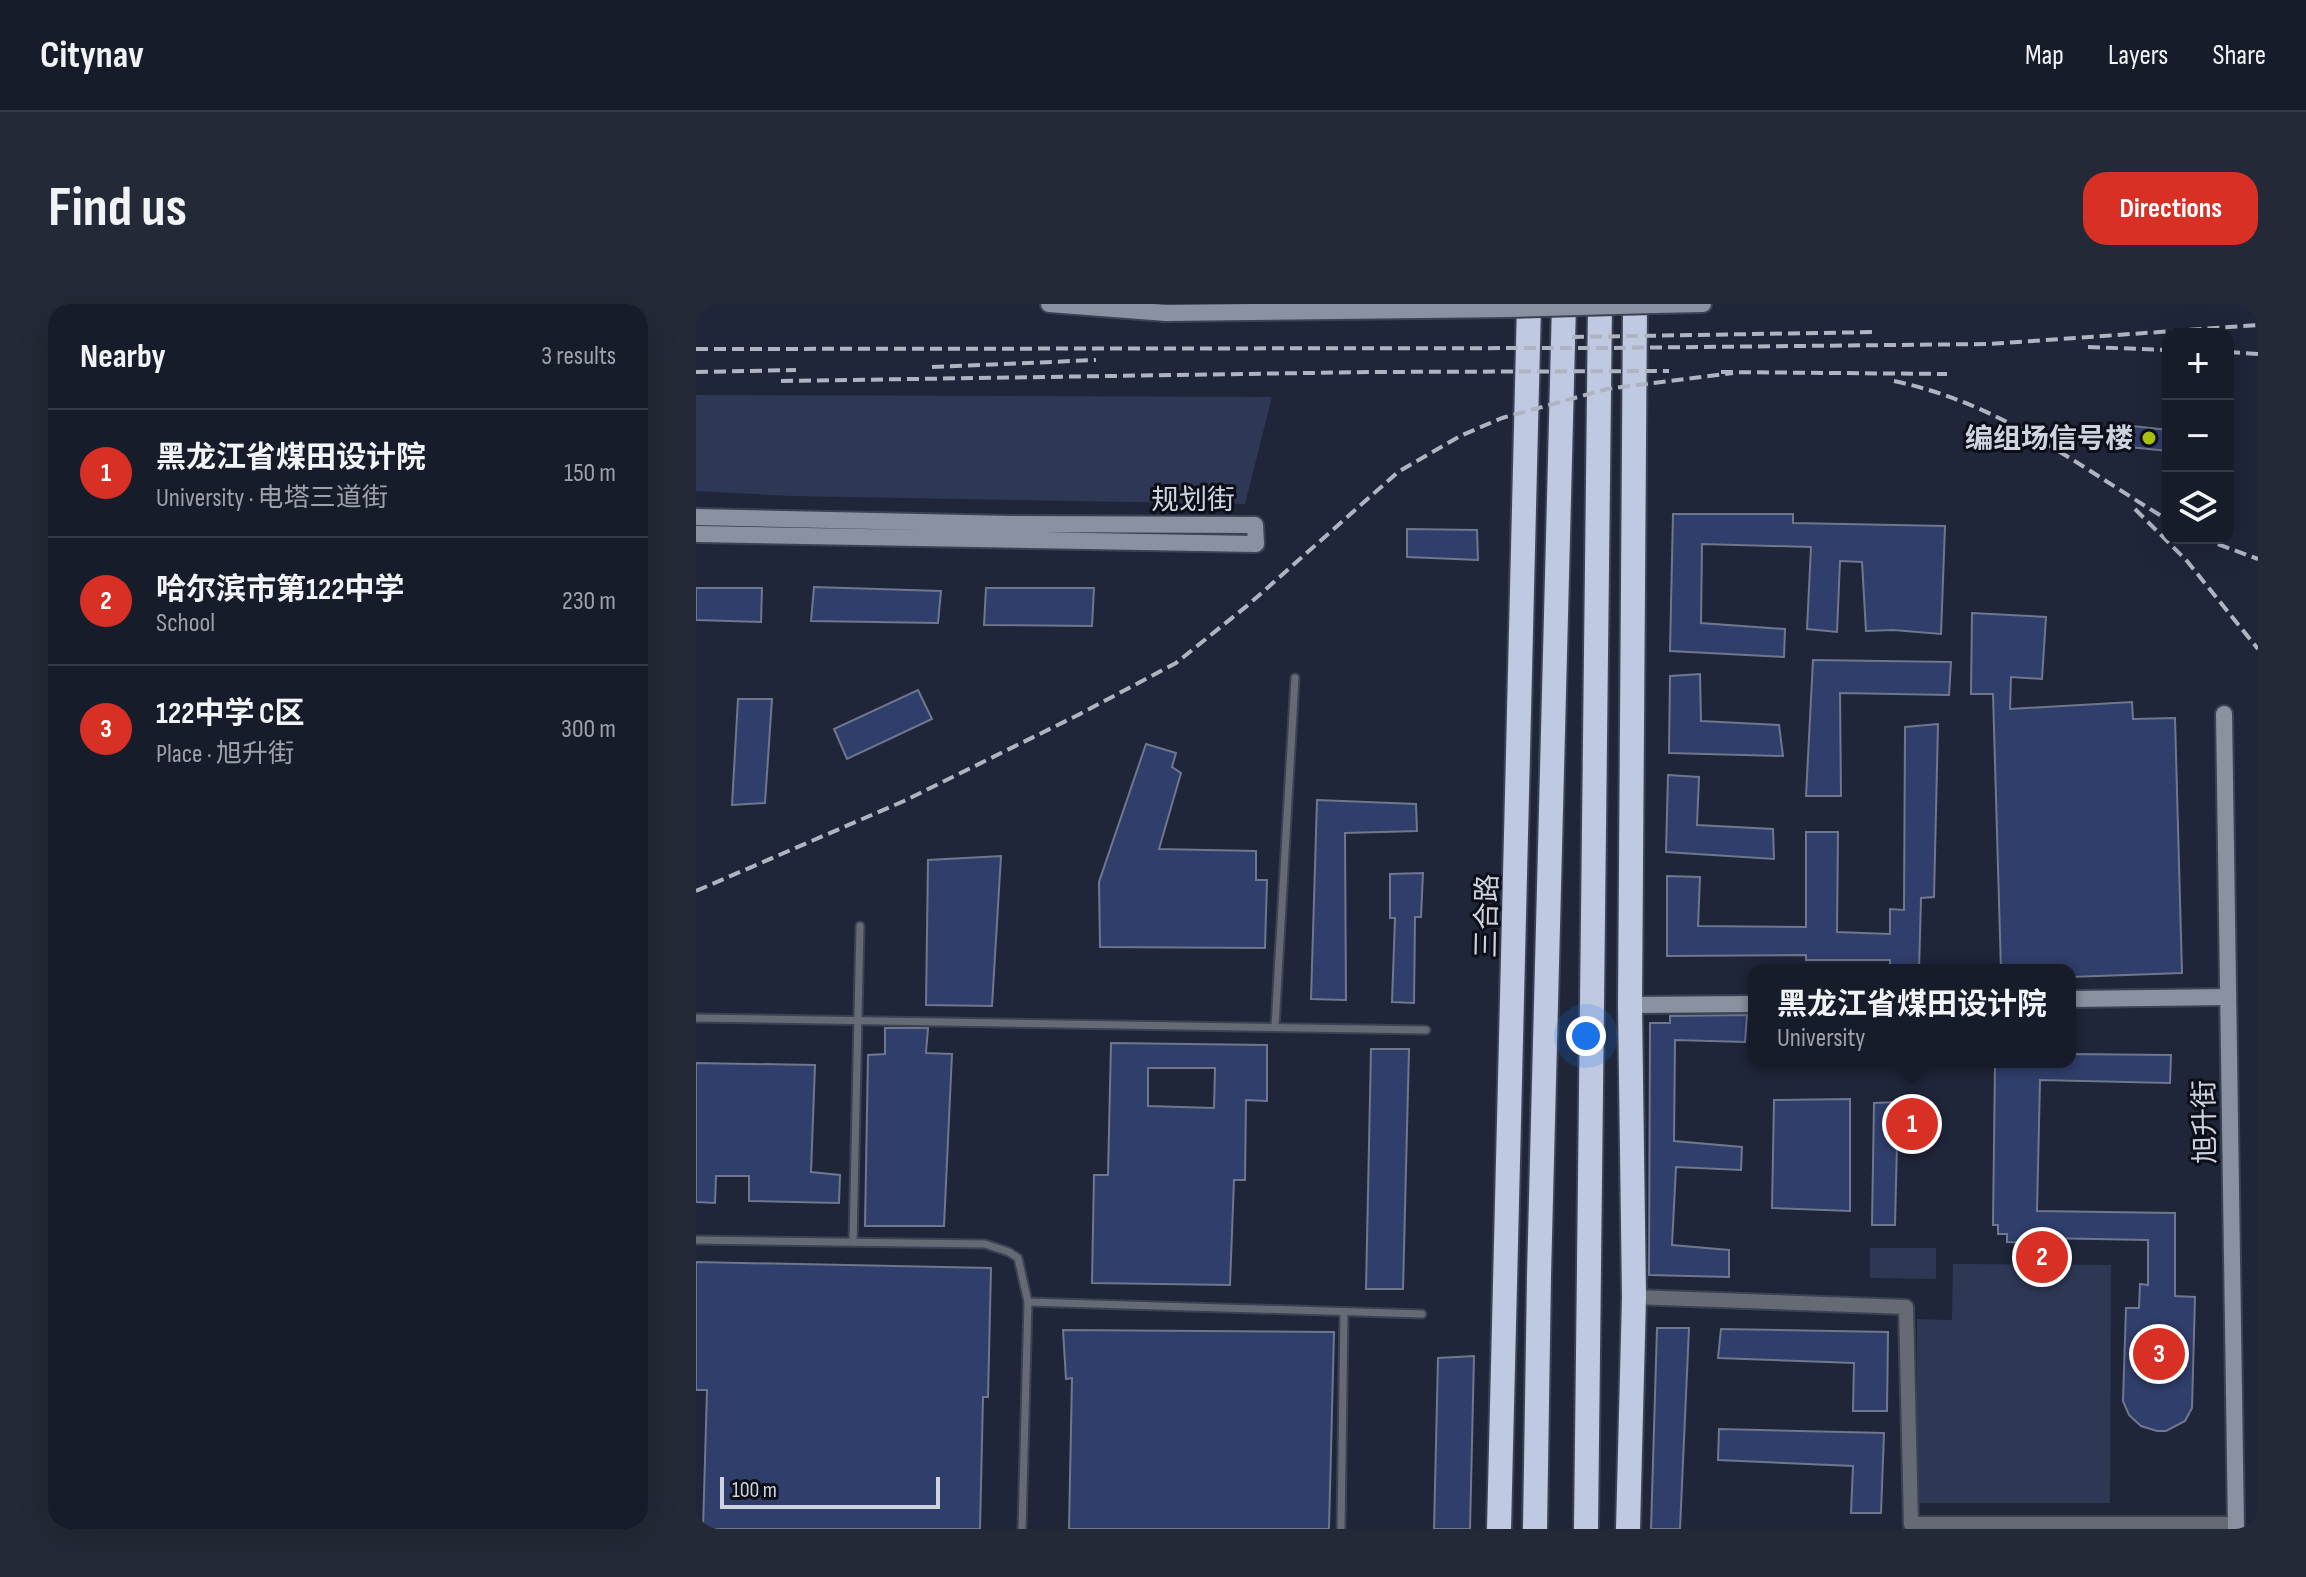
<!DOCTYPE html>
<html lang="en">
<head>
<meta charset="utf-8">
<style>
	body { margin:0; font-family:"Sofia Sans Condensed","Noto Sans SC",sans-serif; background:#242937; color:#f1f3f6 }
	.controls { position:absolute; right:24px; top:24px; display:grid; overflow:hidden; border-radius:16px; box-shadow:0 8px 32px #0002 }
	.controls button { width:72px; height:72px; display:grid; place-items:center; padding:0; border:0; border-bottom:2px solid #363a47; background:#171c2b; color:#f1f3f6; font:40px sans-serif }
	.scale { position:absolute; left:24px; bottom:20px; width:220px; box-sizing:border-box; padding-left:8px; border:4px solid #ced3df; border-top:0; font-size:22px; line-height:28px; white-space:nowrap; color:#ced3df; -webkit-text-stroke:6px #0c0f18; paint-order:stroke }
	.you { position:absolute; left:890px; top:732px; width:28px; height:28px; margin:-20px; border:6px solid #fff; border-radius:50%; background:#1a73e8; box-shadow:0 0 0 12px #1a73e833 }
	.badge { display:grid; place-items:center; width:52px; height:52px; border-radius:50%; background:#d93025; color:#fff; font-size:26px; font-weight:700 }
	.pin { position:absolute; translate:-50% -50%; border:4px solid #fff; box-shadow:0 2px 8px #0006 }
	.popup { position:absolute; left:1052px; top:660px; width:328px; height:104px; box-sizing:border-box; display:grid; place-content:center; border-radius:16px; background:#171c2b; filter:drop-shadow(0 2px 6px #0005); font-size:26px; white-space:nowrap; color:#9ea1a9 }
	.popup b { font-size:30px; color:#f1f3f6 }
	.popup::after { content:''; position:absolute; left:50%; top:100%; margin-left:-16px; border:16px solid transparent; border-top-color:#171c2b }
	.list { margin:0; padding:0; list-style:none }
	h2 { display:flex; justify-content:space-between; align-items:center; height:104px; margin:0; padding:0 32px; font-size:34px }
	h2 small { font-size:26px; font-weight:400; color:#9ea1a9 }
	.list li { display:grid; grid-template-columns:52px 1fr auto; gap:24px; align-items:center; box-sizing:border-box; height:128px; padding:0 32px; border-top:2px solid #363a47 }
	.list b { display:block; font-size:30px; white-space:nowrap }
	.list p { margin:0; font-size:26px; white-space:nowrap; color:#9ea1a9 }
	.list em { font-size:26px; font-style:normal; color:#9ea1a9 }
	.icon { flex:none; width:44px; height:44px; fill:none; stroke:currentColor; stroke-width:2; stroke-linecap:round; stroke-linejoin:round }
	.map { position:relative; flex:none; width:1562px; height:1225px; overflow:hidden; border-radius:24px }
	header { display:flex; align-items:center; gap:48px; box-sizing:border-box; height:112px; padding:0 40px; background:#171c2b; border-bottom:2px solid #363a47 }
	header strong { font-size:38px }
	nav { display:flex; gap:44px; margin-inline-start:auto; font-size:28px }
	.intro { display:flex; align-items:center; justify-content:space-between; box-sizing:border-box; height:192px; padding:0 48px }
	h1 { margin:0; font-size:56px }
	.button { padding:20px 36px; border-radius:24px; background:#d93025; color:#fff; font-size:28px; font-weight:700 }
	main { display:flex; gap:48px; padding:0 48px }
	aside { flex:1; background:#171c2b; border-radius:24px; box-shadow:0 8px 32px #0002 }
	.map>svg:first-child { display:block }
	.green { fill:#2e3855 }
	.building { fill:#303e6b; stroke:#6f778e; stroke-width:2; fill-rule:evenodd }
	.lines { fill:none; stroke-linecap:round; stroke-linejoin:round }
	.lane-casing { stroke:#3b4254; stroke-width:11 }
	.street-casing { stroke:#3b4254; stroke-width:18 }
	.secondary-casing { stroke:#3b4254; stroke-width:20 }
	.highway-casing { stroke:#3b4254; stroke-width:28 }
	.lane { stroke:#666a74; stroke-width:7 }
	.street { stroke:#666a74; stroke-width:14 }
	.secondary { stroke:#8a91a0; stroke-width:16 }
	.highway { stroke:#bfc9e1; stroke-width:24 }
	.rail { stroke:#afb4c1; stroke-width:4; stroke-dasharray:12 6; stroke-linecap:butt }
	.secondary-bridge-casing { stroke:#3b4254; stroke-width:20; stroke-linecap:butt }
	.secondary-bridge { stroke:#8a91a0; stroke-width:16 }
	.poi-dot { fill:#adc60e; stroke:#0c0f18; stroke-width:3 }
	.labels { text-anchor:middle; stroke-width:6; stroke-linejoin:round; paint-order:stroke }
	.poi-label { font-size:28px; font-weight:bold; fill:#ced3df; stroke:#0c0f18; text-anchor:end }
	.street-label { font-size:28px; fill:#ced3df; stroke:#0c0f18 }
</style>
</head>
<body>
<header>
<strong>Citynav</strong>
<nav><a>Map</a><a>Layers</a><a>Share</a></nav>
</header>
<div class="intro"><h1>Find us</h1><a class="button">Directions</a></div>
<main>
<aside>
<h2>Nearby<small>3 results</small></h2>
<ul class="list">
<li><span class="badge">1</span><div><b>黑龙江省煤田设计院</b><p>University · 电塔三道街</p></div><em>150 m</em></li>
<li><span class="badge">2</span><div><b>哈尔滨市第122中学</b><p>School</p></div><em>230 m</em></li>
<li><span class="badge">3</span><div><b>122中学 C区</b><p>Place · 旭升街</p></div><em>300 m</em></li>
</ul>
</aside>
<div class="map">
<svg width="1562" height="1225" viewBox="0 0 1562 1225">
	<rect width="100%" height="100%" fill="#1f2639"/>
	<g class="green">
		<path d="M0,91L576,93L549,200L95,192L0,187Z"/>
		<path d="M1174,944H1240V975L1174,974Z"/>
		<path d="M1257,960L1415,961L1414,1199H1221V1015L1256,1016Z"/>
	</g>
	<g class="building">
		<path d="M1436,122L1472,126V147L1434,143Z"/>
		<path d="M977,210H1097V219L1249,222L1245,330L1197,326L1170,327L1166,258L1144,257L1141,328L1111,325L1115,243L1006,240L1005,319L1089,325L1088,353L974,347Z"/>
		<path d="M711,225L781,226L782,256L711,253Z"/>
		<path d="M118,283L245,287L242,319L115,317Z"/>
		<path d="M0,284H66L65,318L0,316Z"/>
		<path d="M290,284H398L396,322L288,321Z"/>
		<path d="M1276,309L1350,313L1346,375L1315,373L1314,405L1436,398L1437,415L1479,414L1486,669L1374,673V666H1305L1297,390H1275Z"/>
		<path d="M1117,356L1255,358L1253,391L1144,389L1145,492H1110Z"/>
		<path d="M1004,370L1005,417L1083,421L1087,452L973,449L974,372Z"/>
		<path d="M222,386L236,415L151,455L138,425Z"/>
		<path d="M42,395H76L69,499L36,501Z"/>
		<path d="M1242,420L1238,593L1225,594L1223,666H1194V656H1110V651L971,652V572L1004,573L1002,622L1110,623V528H1142L1141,628L1194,630V605L1208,606L1209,423Z"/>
		<path d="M450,440L480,449L476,463L485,469L463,545L560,547V576H571L569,644L404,643L403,578Z"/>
		<path d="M972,471L1003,473L1001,521L1077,525L1078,555L970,548Z"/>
		<path d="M621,496L720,500L721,527L649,529L650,696L615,695Z"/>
		<path d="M305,552L296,702L230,701L232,556Z"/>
		<path d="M727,569L725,613H719L718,699L696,698L699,614H694V570Z"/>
		<path d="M1051,711L1049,738L979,736L978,837L1046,843L1045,866L980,863L976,941L1033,946V973L953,971L954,719H974V712Z"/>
		<path d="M189,724H232L230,749L256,750L248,922H169L172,751L189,750Z"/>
		<path d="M415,739L571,741V797L550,796L549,876H538L534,981L396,979L398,871H412ZM452,764H519L518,804L452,802Z"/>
		<path d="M675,745H713L707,985H670Z"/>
		<path d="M1374,750L1475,751L1474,779L1344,776L1341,907L1479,909V992L1499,993L1496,1104L1489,1117L1470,1127H1461L1445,1122L1433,1111L1427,1097L1430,1004H1443L1444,980L1452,981V936L1347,934V939L1311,938V930H1302V921H1297L1299,758H1374Z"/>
		<path d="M0,759L119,761L115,868L144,871L143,899L53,897V872H20L19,899L0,898Z"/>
		<path d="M1154,795V907L1076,904L1078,796Z"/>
		<path d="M1202,798L1199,921H1176L1178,799Z"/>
		<path d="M0,958L295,964L292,1093H287L284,1225H7L11,1086H0Z"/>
		<path d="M961,1024H993L984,1225H955Z"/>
		<path d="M1025,1025L1192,1028L1191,1107H1157L1158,1059L1022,1054Z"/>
		<path d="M367,1026L638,1028L633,1225H373L376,1074L370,1075Z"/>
		<path d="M778,1052L774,1225H738L742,1054Z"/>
		<path d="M1023,1125L1188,1129L1185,1209H1155L1157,1162L1022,1156Z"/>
	</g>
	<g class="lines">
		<g class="lane-casing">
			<g id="lane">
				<path d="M0,714L730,726"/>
				<path d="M579,723L599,374"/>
				<path d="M0,936L289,940L313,948L322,954L332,998L326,1225"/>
				<path d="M157,938L164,622"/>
				<path d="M332,998L726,1010"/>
				<path d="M645,1225L648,1009"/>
			</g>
		</g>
		<g class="street-casing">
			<path id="street" d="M938,993L1210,1003L1215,1220H1540"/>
		</g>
		<g class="secondary-casing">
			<g id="secondary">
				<path d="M353,0L470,9L813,5"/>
				<path d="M958,1L1007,0"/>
				<path d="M0,213L314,220L559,221L560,240L0,230"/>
				<path d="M1528,410L1540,1225"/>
				<path d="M1374,695L1532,693"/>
				<path d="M934,701L1058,700"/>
			</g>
		</g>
		<g class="highway-casing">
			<g id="highway">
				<path d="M803,1225L833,0"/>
				<path d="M839,1225L843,972L868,0"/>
				<path d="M890,1225L904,0"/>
				<path d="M932,1225L938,993L934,701L939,0"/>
			</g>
		</g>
		<use href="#lane" class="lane"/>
		<use href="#street" class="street"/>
		<use href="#secondary" class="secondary"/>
		<use href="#highway" class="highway"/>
		<g class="rail">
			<path d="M876,33L1182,28"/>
			<path d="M1392,43L1472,46"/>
			<path d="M0,45L908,44L1294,40L1562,21"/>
			<path d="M1532,48L1562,50"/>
			<path d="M236,63L400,56"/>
			<path d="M0,68L100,66"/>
			<path d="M1025,68L1251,70"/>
			<path d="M85,77L677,68L973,67"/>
			<path d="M1198,77C1306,100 1379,160 1472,216"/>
			<path d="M1439,205L1491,257L1562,345"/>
			<path d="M1505,234L1562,255"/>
			<path d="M0,587L208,497L382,411L480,359L552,301L702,168L764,132L806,114L911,85L1037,69"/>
		</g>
		<g class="secondary-bridge-casing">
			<path id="secondary-bridge" d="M813,5L958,1"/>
		</g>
		<use href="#secondary-bridge" class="secondary-bridge"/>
	</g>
	<circle class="poi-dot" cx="1453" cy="134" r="8"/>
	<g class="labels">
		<g class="poi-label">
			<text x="1437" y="144">编组场信号楼</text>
		</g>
		<g class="street-label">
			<text x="497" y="205">规划街</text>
			<text transform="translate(790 612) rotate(-89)" y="10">三合路</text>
			<text transform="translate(1508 818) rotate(-91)" y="10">旭升街</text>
		</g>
	</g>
</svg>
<div class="controls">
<button>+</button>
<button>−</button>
<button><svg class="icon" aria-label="layers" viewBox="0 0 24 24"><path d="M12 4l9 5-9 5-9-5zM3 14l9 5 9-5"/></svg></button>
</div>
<div class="scale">100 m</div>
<div class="you"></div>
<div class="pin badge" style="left:1216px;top:820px">1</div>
<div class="popup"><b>黑龙江省煤田设计院</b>University</div>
<div class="pin badge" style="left:1346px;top:953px">2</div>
<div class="pin badge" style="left:1463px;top:1050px">3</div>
</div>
</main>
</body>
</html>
